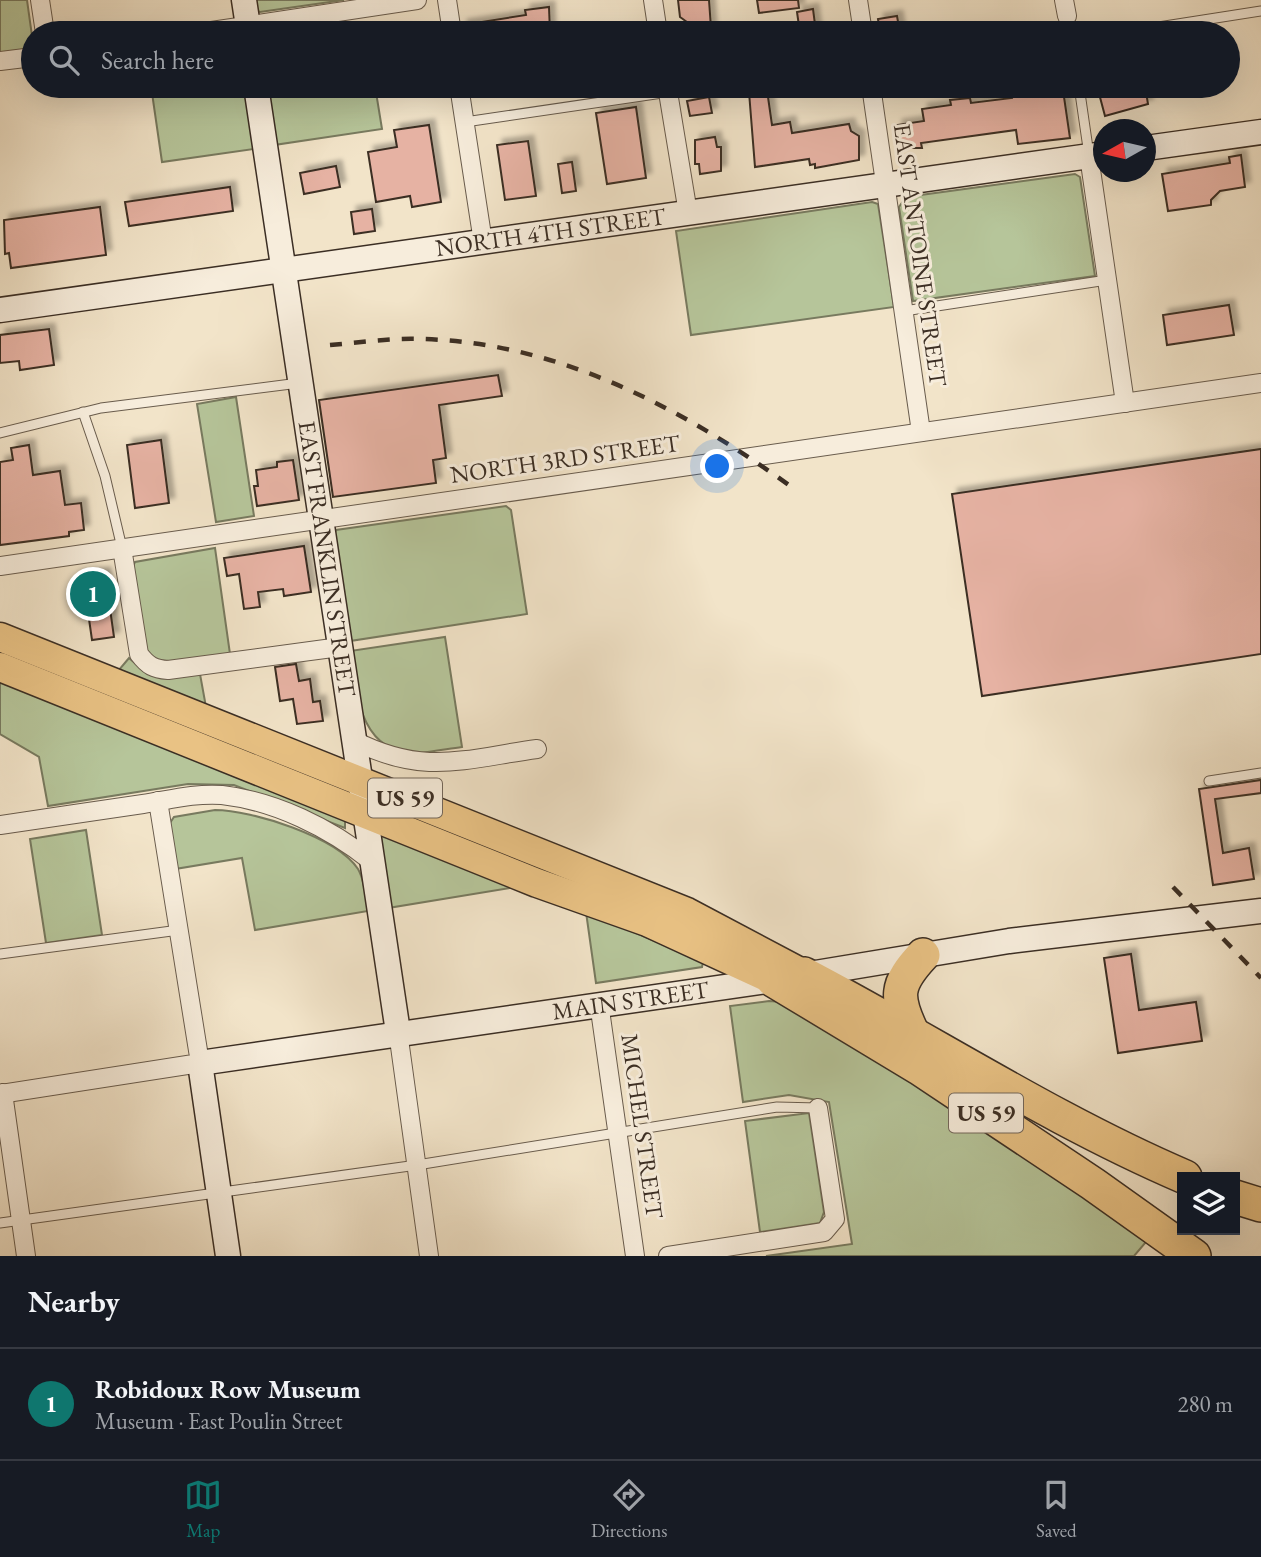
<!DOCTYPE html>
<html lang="en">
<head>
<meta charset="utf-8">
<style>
	body { margin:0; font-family:"EB Garamond",serif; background:#20242c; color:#f1f3f6 }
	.controls { position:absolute; right:21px; bottom:21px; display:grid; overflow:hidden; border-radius:0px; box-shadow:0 7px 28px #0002 }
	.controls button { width:63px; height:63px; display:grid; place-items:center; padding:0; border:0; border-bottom:2px solid #363941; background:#171b24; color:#f1f3f6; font:35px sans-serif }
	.compass { position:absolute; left:1093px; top:119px; width:63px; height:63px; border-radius:50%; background:#171b24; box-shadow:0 7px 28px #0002; rotate:262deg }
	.you { position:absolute; left:718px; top:467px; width:24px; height:24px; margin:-18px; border:5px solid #fff; border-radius:50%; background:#1a73e8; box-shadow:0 0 0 10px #1a73e833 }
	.badge { display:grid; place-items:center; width:46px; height:46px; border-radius:50%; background:#0f766e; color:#fff; font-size:23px; font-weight:700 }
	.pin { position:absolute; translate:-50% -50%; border:4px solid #fff; box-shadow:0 2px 7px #0006 }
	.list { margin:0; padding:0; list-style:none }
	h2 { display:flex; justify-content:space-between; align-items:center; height:91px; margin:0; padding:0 28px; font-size:30px }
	h2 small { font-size:23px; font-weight:400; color:#9ea1a6 }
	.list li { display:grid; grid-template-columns:46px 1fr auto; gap:21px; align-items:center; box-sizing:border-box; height:112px; padding:0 28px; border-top:2px solid #363941 }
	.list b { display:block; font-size:26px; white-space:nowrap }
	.list p { margin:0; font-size:23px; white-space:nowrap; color:#9ea1a6 }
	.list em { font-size:23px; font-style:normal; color:#9ea1a6 }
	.icon { flex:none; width:38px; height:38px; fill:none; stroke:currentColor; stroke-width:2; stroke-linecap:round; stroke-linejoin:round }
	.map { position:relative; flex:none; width:1261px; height:1256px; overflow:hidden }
	.search { position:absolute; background:#171b24; box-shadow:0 7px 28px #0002; left:21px; right:21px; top:21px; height:77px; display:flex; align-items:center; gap:18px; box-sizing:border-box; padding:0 24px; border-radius:38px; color:#9ea1a6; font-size:26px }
	.sheet { height:203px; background:#171b24 }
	nav { display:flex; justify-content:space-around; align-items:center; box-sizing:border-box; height:98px; border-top:2px solid #363941; background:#171b24; font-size:19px; color:#9ea1a6 }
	nav a { display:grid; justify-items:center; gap:4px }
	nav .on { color:#0f766e }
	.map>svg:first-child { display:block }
	.green { fill:#b6c59a; stroke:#787a5f; stroke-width:2 }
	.building { fill:#e6b2a3; stroke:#3b2e24; stroke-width:2; filter:url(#shadow) }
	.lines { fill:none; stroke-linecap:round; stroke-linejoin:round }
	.lane-casing { stroke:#695c4d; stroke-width:11 }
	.street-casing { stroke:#695c4d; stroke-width:20 }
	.secondary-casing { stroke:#3b2e24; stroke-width:27 }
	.primary-casing { stroke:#3b2e24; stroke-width:31 }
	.highway-casing { stroke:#3b2e24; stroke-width:36 }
	.lane { stroke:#f7eddc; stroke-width:9 }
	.street { stroke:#f7eddc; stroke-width:18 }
	.secondary { stroke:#f7eddc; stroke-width:24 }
	.primary { stroke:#e9c284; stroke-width:28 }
	.highway { stroke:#e9c284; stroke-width:33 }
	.rail { stroke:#3b2e24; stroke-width:4.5; stroke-dasharray:12 12; stroke-linecap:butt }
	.labels { text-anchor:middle; stroke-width:6; stroke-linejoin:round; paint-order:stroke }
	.shield { fill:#f7eddc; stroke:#73675b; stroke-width:2 }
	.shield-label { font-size:23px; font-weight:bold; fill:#3b2e24 }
	.street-label { font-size:24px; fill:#3b2e24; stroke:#f7eddc }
</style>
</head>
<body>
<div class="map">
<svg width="1261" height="1256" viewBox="0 0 1261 1256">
	<defs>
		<filter id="shadow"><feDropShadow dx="5.5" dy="-5.5" stdDeviation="2" flood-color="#0004"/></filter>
	</defs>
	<rect width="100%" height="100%" fill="#f2e4c9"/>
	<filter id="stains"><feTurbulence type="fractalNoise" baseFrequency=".00286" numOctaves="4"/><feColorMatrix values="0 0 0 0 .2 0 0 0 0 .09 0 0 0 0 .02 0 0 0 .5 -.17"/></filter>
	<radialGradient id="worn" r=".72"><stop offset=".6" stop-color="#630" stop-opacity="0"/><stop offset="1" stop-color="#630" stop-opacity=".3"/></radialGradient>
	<g class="green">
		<path d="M0,0H27L33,43L30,49L0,55Z"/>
		<path d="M250,0H344L260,12L254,10Z"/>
		<path d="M365,23L367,33H297Z"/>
		<path d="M151,86H245L254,149L162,162Z"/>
		<path d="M265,86H375L382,129L274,145Z"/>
		<path d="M1075,174L1080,177L1095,276L913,301L899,207L906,197Z"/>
		<path d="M872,202L878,204L894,307L691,335L676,231Z"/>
		<path d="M236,397L254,516L216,522L197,404Z"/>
		<path d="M506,506L511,510L527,614L350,641L334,535L336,530Z"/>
		<path d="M215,548L230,654L166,662L153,660L145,650L132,568L135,562Z"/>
		<path d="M445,637L462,747C447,749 432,752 418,753C360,755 356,693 350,651Z"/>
		<path d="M129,658C153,681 169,675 200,674L206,707L118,671Z"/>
		<path d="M0,680L345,816V828L234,785L188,784L48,806L39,757L0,734Z"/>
		<path d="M215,810C252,810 337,837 358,869C365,881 366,898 368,911L255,930L242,858L175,869L168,826L174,817Z"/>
		<path d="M86,830L102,935L46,943L30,839Z"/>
		<path d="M381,832L516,887L388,908L378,838Z"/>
		<path d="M586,912L693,957L703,962L702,967L596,983Z"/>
		<path d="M769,1001L782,1002L1042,1161L1146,1242L1134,1256H766L852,1244L829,1102L789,1095L743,1102L730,1006Z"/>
		<path d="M809,1113L824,1212L820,1223L760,1232L745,1121Z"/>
	</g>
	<g class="building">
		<path d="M678,0H709L711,28L689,32L687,22L680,17Z"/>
		<path d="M757,0H798L799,8L759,13Z"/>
		<path d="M549,7L550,33H463L462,25L526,15L525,10Z"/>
		<path d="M813,9L816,32L800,33L797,12Z"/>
		<path d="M897,16L900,33H880L878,19Z"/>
		<path d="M1046,86H1056L1057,91L1063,90L1070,138L1018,144L1016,130L921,143L922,148H900L897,125L924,121L922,109L951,105L950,100L970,98L971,103L1012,98L1011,90Z"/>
		<path d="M1097,86H1145L1148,104L1105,116Z"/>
		<path d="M767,90L772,125L790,122L792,133L849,124L851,131L859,136V160L815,168V164L810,165L809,159L755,167L749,92Z"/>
		<path d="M709,97L712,113L690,116L687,101Z"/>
		<path d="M636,107L646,178L607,184L596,113Z"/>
		<path d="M429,125L441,202L412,207L410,196L376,202L368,152L397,147L394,130Z"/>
		<path d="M715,137L717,147H721V171L700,174L699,164H695V140Z"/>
		<path d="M528,141L536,196L505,200L497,145Z"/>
		<path d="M1241,155L1245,187L1220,191L1211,200V205L1168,211L1162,174L1230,163L1229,157Z"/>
		<path d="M572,162L576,191L562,193L558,164Z"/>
		<path d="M336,166L340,187L304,194L300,173Z"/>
		<path d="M230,187L233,211L129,226L125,202Z"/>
		<path d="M100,207L106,255L11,268L9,253L5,254L4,220Z"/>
		<path d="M372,209L375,231L354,234L351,212Z"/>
		<path d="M1229,305L1234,335L1167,345L1163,315Z"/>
		<path d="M49,329L54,365L20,370L19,361L0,363V335Z"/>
		<path d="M498,375L502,396L439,405L446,458L433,460L436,483L333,497L319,400Z"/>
		<path d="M161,440L169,503L135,508L127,445Z"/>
		<path d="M29,445L33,475L60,471L65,505L81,503L84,530L69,532V536L0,545V462L13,460L11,448Z"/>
		<path d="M1261,449V654L982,696L952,494Z"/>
		<path d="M293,460L299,500L257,506L254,486H258L256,470L277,467V462Z"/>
		<path d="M304,546L311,592L284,596L283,589L258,592L260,607L244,609L239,574L227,576L224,558Z"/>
		<path d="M105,573L114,637L92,640L88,612L81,613L76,577Z"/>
		<path d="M296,664L299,681L310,679L313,702L320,701L323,721L297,724L293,699L280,701L275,667Z"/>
		<path d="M1261,780V793L1215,799L1223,853L1249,848L1254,879L1213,885L1199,789Z"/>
		<path d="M1131,954L1139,1010L1196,1002L1202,1041L1118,1053L1104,958Z"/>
	</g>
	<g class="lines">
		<g class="lane-casing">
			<g id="lane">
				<path d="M1120,33L1261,11"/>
				<path d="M1079,86L1089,155"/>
				<path d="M465,122L710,86"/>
				<path d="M904,311L1107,280"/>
				<path d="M83,412L105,476L122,548"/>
				<path d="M0,433L101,408L299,383"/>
				<path d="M1209,781L1261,773"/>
				<path d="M0,954L179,930"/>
				<path d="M0,1223L417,1165L777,1107L818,1108"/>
			</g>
		</g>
		<g class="street-casing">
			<g id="street">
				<path d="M40,0L45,33"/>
				<path d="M447,0L452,33"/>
				<path d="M653,0L658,33"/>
				<path d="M858,0L863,33"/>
				<path d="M1064,0L1067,16"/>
				<path d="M198,33L417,0"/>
				<path d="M0,61L33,57"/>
				<path d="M459,86L483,242"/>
				<path d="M667,86L688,213"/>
				<path d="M871,86L921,432"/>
				<path d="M1089,156L1125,403"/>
				<path d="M122,548L139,654C148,666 154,669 168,670L340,647"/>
				<path d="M0,566L1261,383"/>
				<path d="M355,741C424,776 464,759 537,749"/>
				<path d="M0,825C48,818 95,811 143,804C169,800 194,793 222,795C275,801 330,828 371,861"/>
				<path d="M599,1003L635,1256"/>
				<path d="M398,1032L429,1256"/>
				<path d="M3,1093L26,1256"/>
				<path d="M0,1094L200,1063L158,801"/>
				<path d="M668,1256L824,1232L835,1219L818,1108"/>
			</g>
		</g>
		<g class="secondary-casing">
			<g id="secondary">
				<path d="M244,0L249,33"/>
				<path id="s1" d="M256,86L398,1032"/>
				<path d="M1146,148L1261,132"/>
				<path id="s2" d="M0,310L1104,154"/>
				<path id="s3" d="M228,1256L200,1063L773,980L1009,941L1261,911"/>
			</g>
		</g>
		<g class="primary-casing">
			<g id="primary">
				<path d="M0,637L687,912L804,974"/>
				<path d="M0,667L537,883L647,922L773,980"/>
			</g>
		</g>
		<g class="highway-casing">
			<g id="highway">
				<path d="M804,974C932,1041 1052,1120 1185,1177"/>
				<path d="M773,980L919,1068L1093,1184L1194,1256"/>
				<path d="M913,1034C895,997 895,985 923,955"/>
				<path d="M1235,1197L1261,1205"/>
			</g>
		</g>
		<use href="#lane" class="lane"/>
		<use href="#street" class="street"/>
		<use href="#secondary" class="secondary"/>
		<use href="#primary" class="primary"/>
		<use href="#highway" class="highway"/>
		<g class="rail">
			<path d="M330,345C353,343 376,340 399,339C546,335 678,405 793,488"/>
			<path d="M1173,887L1261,978"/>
		</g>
	</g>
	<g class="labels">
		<g class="shield">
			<rect x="368" y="778.5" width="74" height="39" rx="5"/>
			<rect x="949" y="1093.5" width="74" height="39" rx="5"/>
		</g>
		<g class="shield-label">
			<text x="405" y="806">US 59</text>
			<text x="986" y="1121">US 59</text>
		</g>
		<g class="street-label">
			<text dy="8" stroke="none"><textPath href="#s2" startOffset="556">NORTH 4TH STREET</textPath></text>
			<text transform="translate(920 255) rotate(82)" y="8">EAST ANTOINE STREET</text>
			<text transform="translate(565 459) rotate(-8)" y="8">NORTH 3RD STREET</text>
			<text dy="8" stroke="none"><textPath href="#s1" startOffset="478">EAST FRANKLIN STREET</textPath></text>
			<text dy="8" stroke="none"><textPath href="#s3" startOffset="630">MAIN STREET</textPath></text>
			<text transform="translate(642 1126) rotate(82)" y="8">MICHEL STREET</text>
		</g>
	</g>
	<rect width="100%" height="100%" filter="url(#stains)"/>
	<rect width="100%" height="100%" fill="url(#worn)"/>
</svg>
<div class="controls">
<button><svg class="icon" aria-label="layers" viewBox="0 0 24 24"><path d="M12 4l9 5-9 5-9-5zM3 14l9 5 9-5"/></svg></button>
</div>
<svg class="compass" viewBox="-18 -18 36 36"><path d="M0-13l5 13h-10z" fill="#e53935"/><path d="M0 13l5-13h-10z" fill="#9ea1a6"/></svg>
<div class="you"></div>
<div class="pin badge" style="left:93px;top:594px">1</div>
<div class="search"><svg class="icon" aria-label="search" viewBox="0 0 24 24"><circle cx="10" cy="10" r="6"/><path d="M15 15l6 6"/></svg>Search here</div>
</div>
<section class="sheet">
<h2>Nearby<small></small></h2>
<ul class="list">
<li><span class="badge">1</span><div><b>Robidoux Row Museum</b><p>Museum · East Poulin Street</p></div><em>280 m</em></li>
</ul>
</section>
<nav>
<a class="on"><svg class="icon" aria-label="map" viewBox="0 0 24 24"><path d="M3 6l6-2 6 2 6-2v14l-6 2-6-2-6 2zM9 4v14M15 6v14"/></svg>Map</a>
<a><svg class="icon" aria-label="directions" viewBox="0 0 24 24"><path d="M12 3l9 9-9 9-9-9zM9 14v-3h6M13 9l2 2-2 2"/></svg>Directions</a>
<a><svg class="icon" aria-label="saved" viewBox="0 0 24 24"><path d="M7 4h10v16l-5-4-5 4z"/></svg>Saved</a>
</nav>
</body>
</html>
